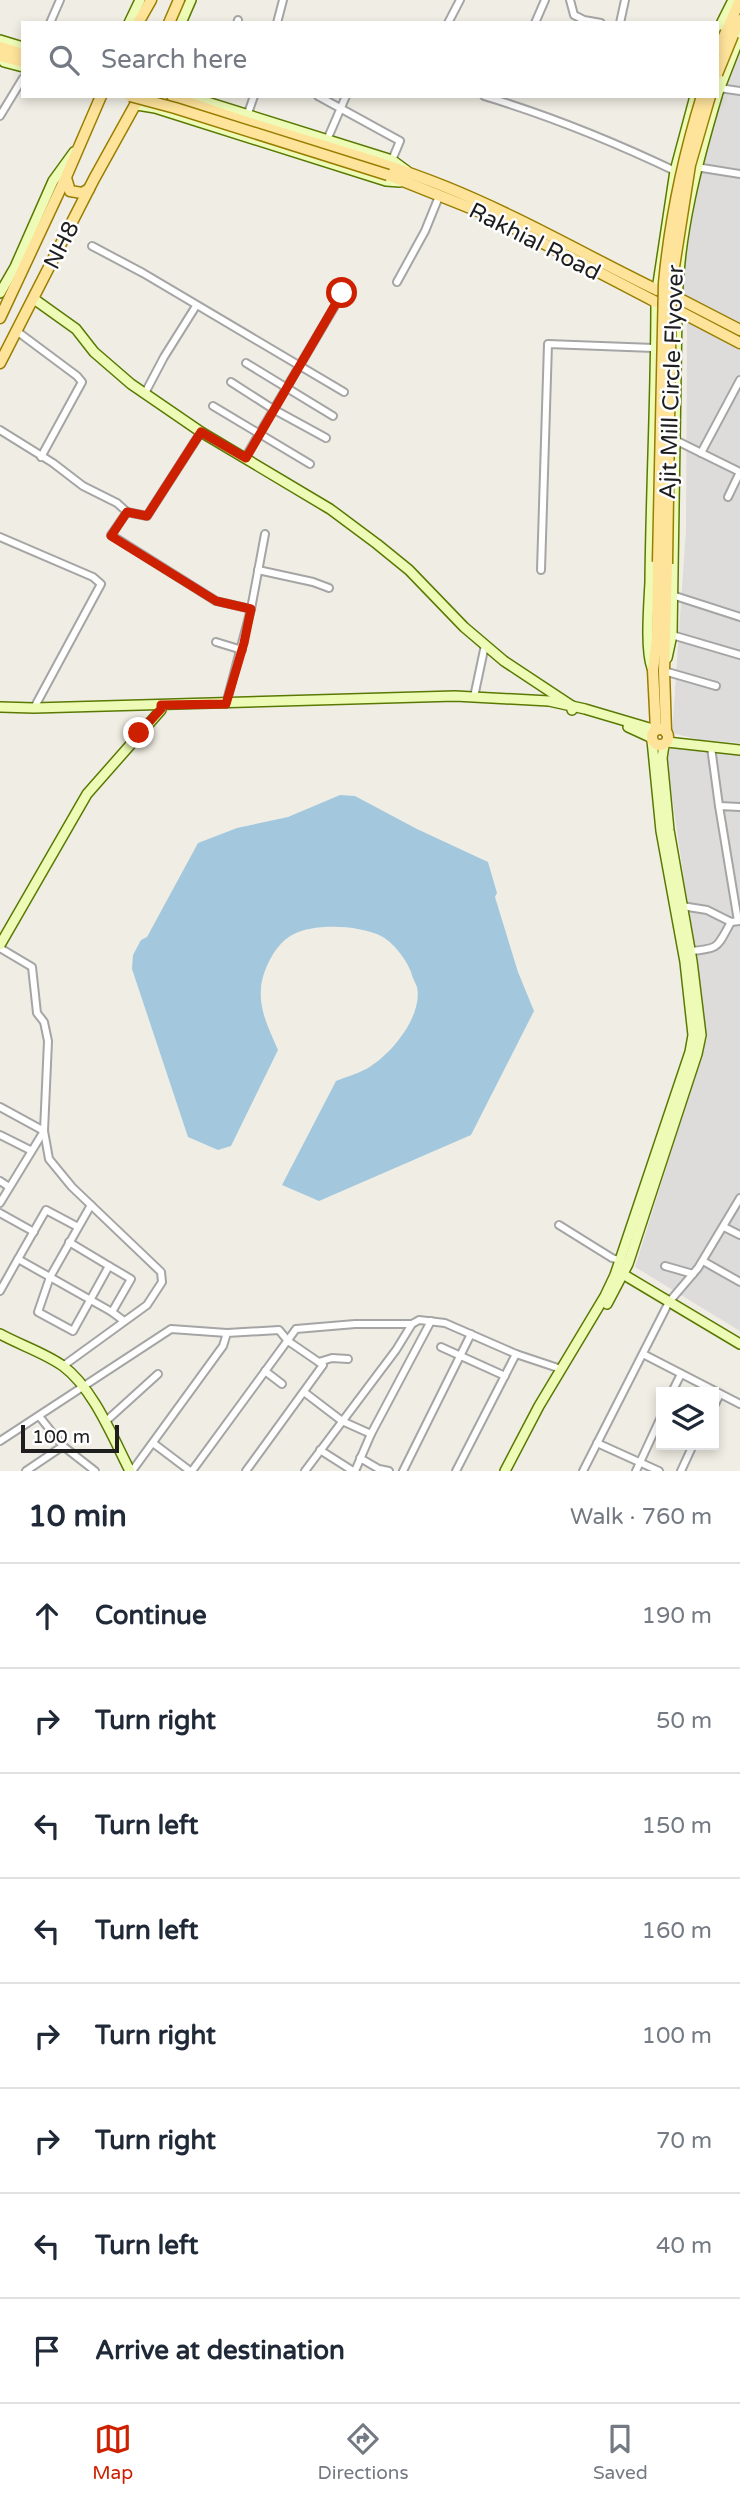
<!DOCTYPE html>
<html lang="en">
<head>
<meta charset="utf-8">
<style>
	body { margin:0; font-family:"Varela Round",sans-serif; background:#f6f6f7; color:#1f2937 }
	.controls { position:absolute; right:21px; bottom:21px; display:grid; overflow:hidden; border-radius:0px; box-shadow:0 4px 10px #0003 }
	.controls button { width:63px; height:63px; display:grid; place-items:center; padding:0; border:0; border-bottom:2px solid #e0e1e3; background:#fff; color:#1f2937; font:35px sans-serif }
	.scale { position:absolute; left:21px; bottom:18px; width:98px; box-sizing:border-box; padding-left:7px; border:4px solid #1e1e1e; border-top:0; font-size:19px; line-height:24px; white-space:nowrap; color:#1e1e1e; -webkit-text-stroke:5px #fff; paint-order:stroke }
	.stop { position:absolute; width:21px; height:21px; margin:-16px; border:5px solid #cd2000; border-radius:50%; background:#fff }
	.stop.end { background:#cd2000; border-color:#fff; box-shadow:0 2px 7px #0008 }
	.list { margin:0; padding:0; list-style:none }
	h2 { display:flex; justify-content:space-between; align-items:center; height:91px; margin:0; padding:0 28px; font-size:30px }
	h2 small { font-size:23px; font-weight:400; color:#747a83 }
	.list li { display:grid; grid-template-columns:46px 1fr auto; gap:21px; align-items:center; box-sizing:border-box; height:105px; padding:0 28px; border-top:2px solid #e0e1e3 }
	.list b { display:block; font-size:26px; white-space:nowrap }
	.list em { font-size:23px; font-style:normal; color:#747a83 }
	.icon { flex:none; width:38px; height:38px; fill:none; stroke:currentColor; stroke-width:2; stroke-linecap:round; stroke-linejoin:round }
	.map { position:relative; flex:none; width:740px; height:1471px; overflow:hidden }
	.search { position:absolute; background:#fff; box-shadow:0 4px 10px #0003; left:21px; right:21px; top:21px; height:77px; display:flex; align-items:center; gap:18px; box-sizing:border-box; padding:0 24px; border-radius:0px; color:#747a83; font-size:26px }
	.sheet { height:931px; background:#fff }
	nav { display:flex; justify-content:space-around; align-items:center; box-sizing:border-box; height:98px; border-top:2px solid #e0e1e3; background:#fff; font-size:19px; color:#747a83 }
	nav a { display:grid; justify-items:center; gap:4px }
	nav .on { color:#cd2000 }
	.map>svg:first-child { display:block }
	.residential { fill:#dddcdb }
	.water { fill:#a3c8de }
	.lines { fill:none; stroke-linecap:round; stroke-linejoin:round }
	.street-casing { stroke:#a5a5a5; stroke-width:10 }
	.secondary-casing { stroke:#597902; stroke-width:12 }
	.primary-casing { stroke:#997e00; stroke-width:13 }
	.street { stroke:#fff; stroke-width:6 }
	.secondary { stroke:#edfbb7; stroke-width:9 }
	.primary { stroke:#fee39b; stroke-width:10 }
	.primary-bridge-casing { stroke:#997e00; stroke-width:13; stroke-linecap:butt }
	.primary-bridge { stroke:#fee39b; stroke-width:10 }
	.route { stroke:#cd2000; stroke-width:9 }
	.labels { text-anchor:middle; stroke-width:5; stroke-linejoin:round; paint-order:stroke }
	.street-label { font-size:23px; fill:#1e1e1e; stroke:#fff }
</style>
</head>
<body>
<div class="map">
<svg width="740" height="1471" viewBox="0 0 740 1471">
	<rect width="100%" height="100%" fill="#f0eee4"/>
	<g class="residential">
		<path d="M740,50V326L682,295L683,273L700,175L726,82Z"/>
		<path d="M687,320L740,348V743L700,740L672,733L686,530Z"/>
		<path d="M671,747L740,753V1331L635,1267L707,1038L667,762Z"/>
	</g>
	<path class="water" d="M340,795L355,796L417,829L488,862L497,893L495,897L518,972L534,1011L471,1135L319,1201L282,1185L336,1081C348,1076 361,1073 371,1066C393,1052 423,1015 417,987C415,982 412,977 411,972C406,959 393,942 381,936C358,925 314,923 292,935C275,944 262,971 261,989C259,1011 270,1031 278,1050L231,1146L218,1150L188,1137L132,969L133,955L141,940L147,937L198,843L237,828L288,817Z"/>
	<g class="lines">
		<g class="street-casing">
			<g id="street">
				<path d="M570,0L574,15L584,20L601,23"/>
				<path d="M50,23L60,0"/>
				<path d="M237,23L238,20"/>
				<path d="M277,23L283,0"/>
				<path d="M448,23L460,0"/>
				<path d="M535,23L545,0"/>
				<path d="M620,23L625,0"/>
				<path d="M719,88L740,91"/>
				<path d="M318,96L400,141L392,160"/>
				<path d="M484,96C550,116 612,141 675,171"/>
				<path d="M0,116L23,78"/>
				<path d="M247,116L254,96"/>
				<path d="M327,140L346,96"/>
				<path d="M696,167L740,174"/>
				<path d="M92,246L143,273L344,392"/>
				<path d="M397,282L425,231L440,194"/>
				<path d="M18,332L77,376L82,382L41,457"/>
				<path d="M246,363L333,416"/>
				<path d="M231,382L273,409L326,438"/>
				<path d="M145,393L164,357L196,306"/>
				<path d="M213,406L310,464"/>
				<path d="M0,430L53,463L83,486L117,503L127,512L111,535L216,601L251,609L226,704"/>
				<path d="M675,440L740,472"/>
				<path d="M701,453L740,380"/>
				<path d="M245,458L342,294"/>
				<path d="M728,497L740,472"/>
				<path d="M127,512L147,516L201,432"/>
				<path d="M0,537L93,577L101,584L34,708"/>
				<path d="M258,570L313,582L329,588"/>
				<path d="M541,570L548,344L654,348"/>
				<path d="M672,595L740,617"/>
				<path d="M251,609L265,534"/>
				<path d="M672,635L740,655"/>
				<path d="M216,642L242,650"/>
				<path d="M664,671L716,686"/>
				<path d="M474,697L485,645"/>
				<path d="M711,747L719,806"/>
				<path d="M682,906L707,910L731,922L740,921"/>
				<path d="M738,921L719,806L740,807"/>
				<path d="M0,948L32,967L37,1013L44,1022L48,1041L44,1131L0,1203"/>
				<path d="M690,951C720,949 717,947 731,922"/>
				<path d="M0,1107L44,1131L49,1159L72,1187L161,1272L162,1282L147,1305L63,1366"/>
				<path d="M0,1135L30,1150"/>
				<path d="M0,1181L9,1187"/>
				<path d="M91,1205L50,1277L38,1312L73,1331L109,1266L131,1279L112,1312L124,1321"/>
				<path d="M0,1213L34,1232"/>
				<path d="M559,1225L612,1258L622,1261"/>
				<path d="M724,1227L740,1235"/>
				<path d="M69,1242L109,1266"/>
				<path d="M18,1259L46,1210L78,1227"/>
				<path d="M703,1261L740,1282"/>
				<path d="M665,1266L693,1274"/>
				<path d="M0,1291L18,1259L112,1312"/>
				<path d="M441,1347L505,1376"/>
				<path d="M643,1354L740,1404"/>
				<path d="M319,1362L332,1358L348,1359"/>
				<path d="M265,1371L282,1384"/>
				<path d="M304,1392L342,1421L371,1434"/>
				<path d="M672,1392L681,1374"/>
				<path d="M714,1406L720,1394"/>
				<path d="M39,1416L63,1446L95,1471"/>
				<path d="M105,1422L158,1374"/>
				<path d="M0,1441L171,1329L227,1333"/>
				<path d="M153,1443L190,1471"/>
				<path d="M597,1443L659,1471"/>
				<path d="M320,1450L353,1471"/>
				<path d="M360,1458L379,1469L389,1471"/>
				<path d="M26,1471L63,1446"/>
				<path d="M132,1471L223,1346L227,1333L279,1330L288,1341L323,1365L246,1471"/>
				<path d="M192,1471L296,1329L355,1324H412L419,1320L445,1323L516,1354L561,1369"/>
				<path d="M305,1471L396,1350L412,1324"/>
				<path d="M355,1471L371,1434L431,1321"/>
				<path d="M403,1471L471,1334"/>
				<path d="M456,1471L516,1354"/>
				<path d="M583,1471L669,1302L698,1268L740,1198"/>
				<path d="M636,1471L661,1417"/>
				<path d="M681,1471L693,1445"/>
			</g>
		</g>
		<g class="secondary-casing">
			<g id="secondary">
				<path d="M129,23L140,0"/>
				<path d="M181,23L191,0"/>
				<path d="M717,32L733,0"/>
				<path d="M0,40L23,47"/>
				<path d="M4,62L23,67"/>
				<path d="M717,95L740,36"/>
				<path d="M188,96L392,160L407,171"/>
				<path d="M137,105L155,108L386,181L400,182"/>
				<path d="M657,290L675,171L695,96"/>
				<path d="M0,293L15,267L53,181L74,152"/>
				<path d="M34,299L76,329L94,352L131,384L201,432L330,509L377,544L409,570L464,627L504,661L572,706V710"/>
				<path d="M677,303C679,232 697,163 717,96"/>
				<path d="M667,658L672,635L677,310"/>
				<path d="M652,668C645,649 649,604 650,582C651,489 656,395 656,302"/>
				<path d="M0,707L34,708L455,696L549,701L585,709L656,730"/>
				<path d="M628,727L652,738"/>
				<path d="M667,742L740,750"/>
				<path d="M0,945L87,794L161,710V705"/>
				<path d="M621,1273L740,1344"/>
				<path d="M607,1304L628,1264L697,1054L701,1035L692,961L669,830L662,758L664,745"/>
				<path d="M0,1334C20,1345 45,1353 63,1366C93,1388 113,1438 130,1471"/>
				<path d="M505,1471L539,1406L605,1296L615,1275L690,1052L693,1035L685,962L661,831L652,740"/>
			</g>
		</g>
		<g class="primary-casing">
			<g id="primary">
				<path d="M138,23L151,0"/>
				<path d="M169,23L179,0"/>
				<path d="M726,32L740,0"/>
				<path d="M733,35L740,20"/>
				<path d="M0,47L23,54"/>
				<path d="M0,56L23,62"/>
				<path d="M172,96C261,131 357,151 446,187C518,216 587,256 657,290"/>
				<path d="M388,175L493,217L656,302"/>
				<path d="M66,178L70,191L82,193L89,189"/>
				<path d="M678,298L740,330"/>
				<path d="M677,310L740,343"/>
				<path d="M0,318L66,177L101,96"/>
				<path d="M0,363L94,179L140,96"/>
				<circle cx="660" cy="737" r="8"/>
				<path d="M656,730L653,670L657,639L658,562"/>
				<path d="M666,732L664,671L667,564"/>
			</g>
		</g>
		<use href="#street" class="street"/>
		<use href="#secondary" class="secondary"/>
		<use href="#primary" class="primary"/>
		<g class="primary-bridge-casing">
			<g id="primary-bridge">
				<path d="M717,51L726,32"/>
				<path d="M717,74L733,35"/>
				<path d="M130,96L175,108L388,175"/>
				<path d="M658,562L664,283C670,219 683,158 702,96"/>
				<path d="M667,564L671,286L690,165L710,96"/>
			</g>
		</g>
		<use href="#primary-bridge" class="primary-bridge"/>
	</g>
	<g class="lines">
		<path class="route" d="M139,733L161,709V705L226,704L244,643L251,609L216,601L111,536L127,512L147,516L201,432L246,458L342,293"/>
	</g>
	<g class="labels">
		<g class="street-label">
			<text transform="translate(535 241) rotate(27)" y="8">Rakhial Road</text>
			<text transform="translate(61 245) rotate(-63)" y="8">NH8</text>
			<text transform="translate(671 382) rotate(-88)" y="8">Ajit Mill Circle Flyover</text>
		</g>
	</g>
</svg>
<div class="controls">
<button><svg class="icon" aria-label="layers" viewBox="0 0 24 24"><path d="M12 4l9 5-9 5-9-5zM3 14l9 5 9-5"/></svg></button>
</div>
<div class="scale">100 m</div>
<div class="stop" style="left:342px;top:293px"></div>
<div class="stop end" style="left:139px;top:733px"></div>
<div class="search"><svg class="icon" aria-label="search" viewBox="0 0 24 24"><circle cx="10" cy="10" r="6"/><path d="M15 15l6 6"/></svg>Search here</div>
</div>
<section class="sheet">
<h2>10 min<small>Walk · 760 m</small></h2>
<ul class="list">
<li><svg class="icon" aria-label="ahead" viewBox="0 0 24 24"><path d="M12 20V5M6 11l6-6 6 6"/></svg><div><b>Continue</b></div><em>190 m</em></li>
<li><svg class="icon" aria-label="right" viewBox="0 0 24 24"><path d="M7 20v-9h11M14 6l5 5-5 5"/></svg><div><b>Turn right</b></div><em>50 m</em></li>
<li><svg class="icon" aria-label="left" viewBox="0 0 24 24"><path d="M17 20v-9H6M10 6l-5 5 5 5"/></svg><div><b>Turn left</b></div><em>150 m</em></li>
<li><svg class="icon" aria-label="left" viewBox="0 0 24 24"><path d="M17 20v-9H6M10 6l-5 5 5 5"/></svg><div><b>Turn left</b></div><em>160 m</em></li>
<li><svg class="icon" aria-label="right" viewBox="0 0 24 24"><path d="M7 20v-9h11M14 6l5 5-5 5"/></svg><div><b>Turn right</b></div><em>100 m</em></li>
<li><svg class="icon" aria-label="right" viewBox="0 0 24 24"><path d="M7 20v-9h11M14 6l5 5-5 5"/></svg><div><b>Turn right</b></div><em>70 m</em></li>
<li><svg class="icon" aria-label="left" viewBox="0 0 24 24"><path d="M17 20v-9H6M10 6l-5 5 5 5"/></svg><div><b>Turn left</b></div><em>40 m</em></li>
<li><svg class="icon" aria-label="arrive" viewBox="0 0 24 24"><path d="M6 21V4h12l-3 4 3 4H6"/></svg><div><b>Arrive at destination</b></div></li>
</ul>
</section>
<nav>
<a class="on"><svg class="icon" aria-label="map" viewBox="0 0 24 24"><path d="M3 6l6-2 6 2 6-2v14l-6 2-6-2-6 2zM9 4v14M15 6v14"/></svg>Map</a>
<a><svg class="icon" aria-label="directions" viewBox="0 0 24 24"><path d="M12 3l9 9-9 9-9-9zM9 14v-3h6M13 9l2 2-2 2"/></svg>Directions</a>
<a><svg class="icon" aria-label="saved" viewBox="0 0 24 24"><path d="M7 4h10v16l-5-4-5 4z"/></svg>Saved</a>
</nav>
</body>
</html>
